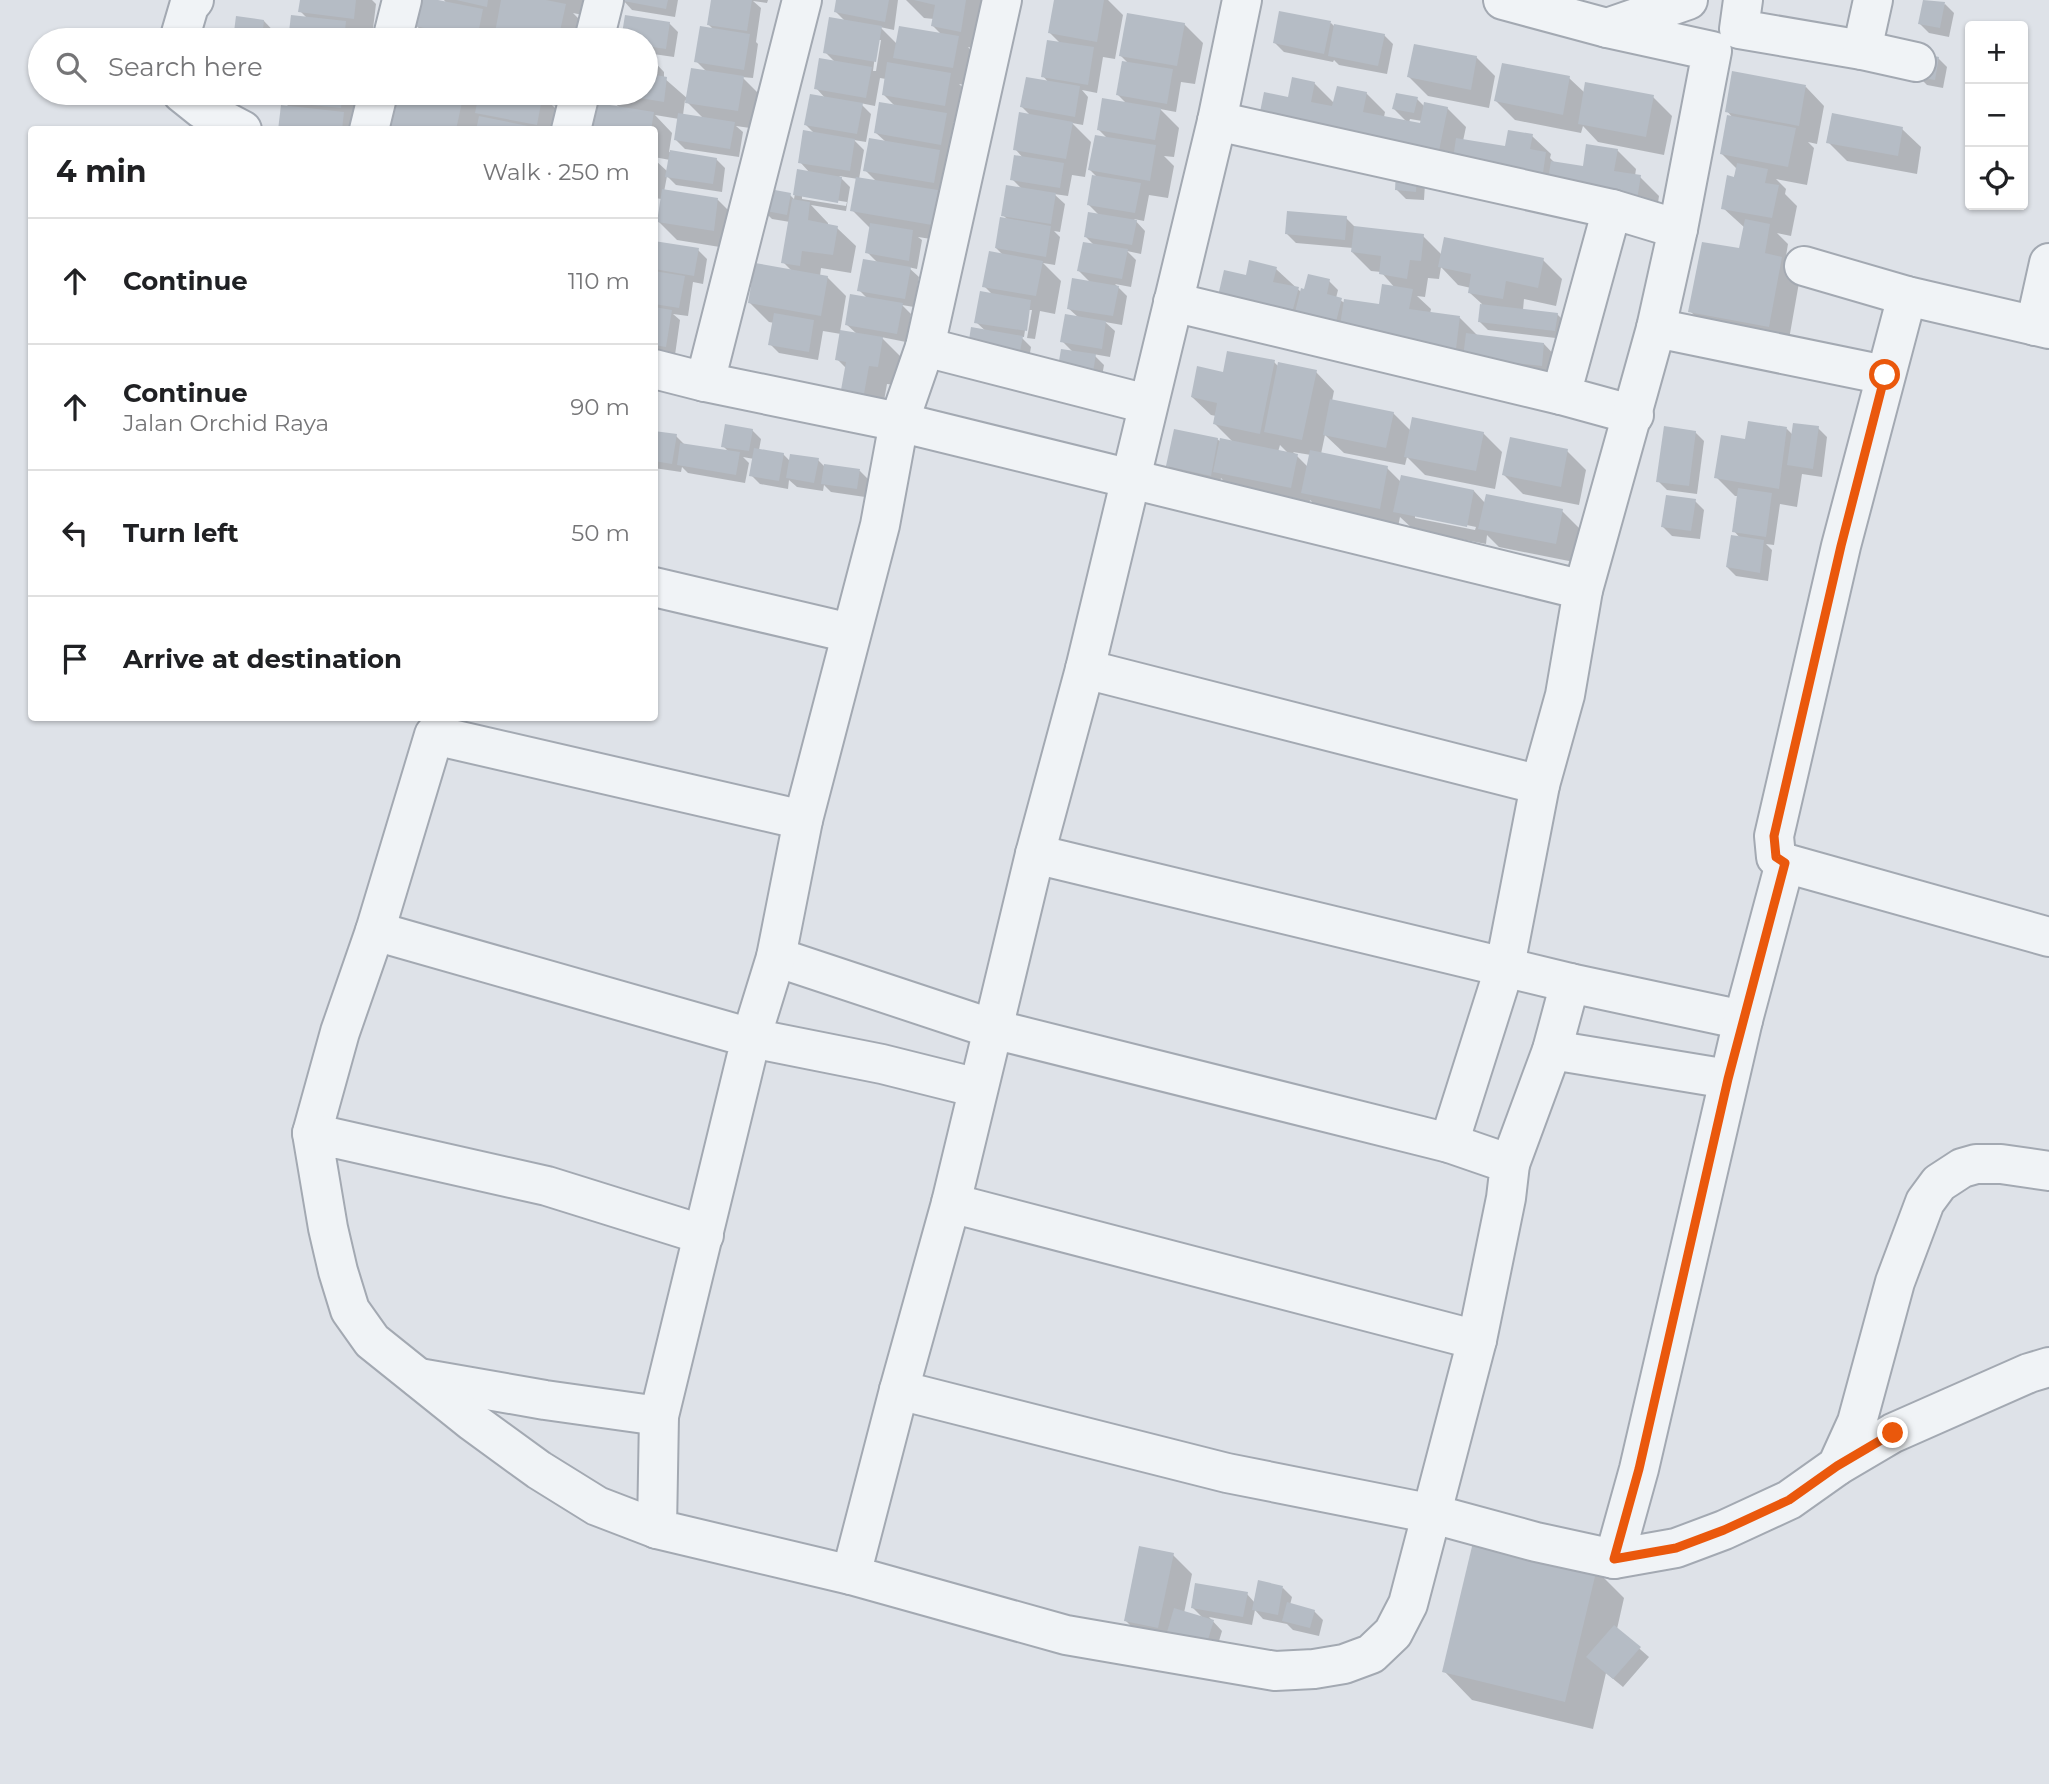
<!DOCTYPE html>
<html lang="en">
<head>
<meta charset="utf-8">
<style>
	body { margin:0; font-family:Montserrat,sans-serif; background:#f6f6f6; color:#202124 }
	.controls { position:absolute; right:21px; top:21px; display:grid; overflow:hidden; border-radius:7px; box-shadow:0 2px 5px #0004 }
	.controls button { width:63px; height:63px; display:grid; place-items:center; padding:0; border:0; border-bottom:2px solid #e0e0e0; background:#fff; color:#202124; font:35px sans-serif }
	.stop { position:absolute; width:21px; height:21px; margin:-16px; border:5px solid #ea580c; border-radius:50%; background:#fff }
	.stop.end { background:#ea580c; border-color:#fff; box-shadow:0 2px 7px #0008 }
	.list { margin:0; padding:0; list-style:none }
	h2 { display:flex; justify-content:space-between; align-items:center; height:91px; margin:0; padding:0 28px; font-size:30px }
	h2 small { font-size:23px; font-weight:400; color:#757577 }
	.list li { display:grid; grid-template-columns:46px 1fr auto; gap:21px; align-items:center; box-sizing:border-box; height:126px; padding:0 28px; border-top:2px solid #e0e0e0 }
	.list b { display:block; font-size:26px; white-space:nowrap }
	.list p { margin:0; font-size:23px; white-space:nowrap; color:#757577 }
	.list em { font-size:23px; font-style:normal; color:#757577 }
	.icon { flex:none; width:38px; height:38px; fill:none; stroke:currentColor; stroke-width:2; stroke-linecap:round; stroke-linejoin:round }
	.map { position:relative; flex:none; width:2049px; height:1784px; overflow:hidden }
	.search { position:absolute; background:#fff; box-shadow:0 2px 5px #0004; left:28px; top:28px; width:630px; height:77px; display:flex; align-items:center; gap:18px; box-sizing:border-box; padding:0 24px; border-radius:38px; color:#757577; font-size:26px }
	.panel { position:absolute; background:#fff; box-shadow:0 2px 5px #0004; left:28px; top:126px; width:630px; height:595px; border-radius:7px }
	.map>svg:first-child { display:block }
	.shadow { fill:#0003; fill-rule:evenodd }
	.building { fill:#b5bcc5 }
	.lines { fill:none; stroke-linecap:round; stroke-linejoin:round }
	.minor-casing { stroke:#a3a9b2; stroke-width:42 }
	.minor { stroke:#f0f3f6; stroke-width:38 }
	.route { stroke:#ea580c; stroke-width:9 }
</style>
</head>
<body>
<div class="map">
<svg width="2049" height="1784" viewBox="0 0 2049 1784">
	<rect width="100%" height="100%" fill="#dee2e8"/>
	<g class="shadow">
		<path d="M301,0H372L376,4L372,37L354,34V40H290L293,17L308,19L300,11Z"/>
		<path d="M421,0L447,4L444,0H601L597,18L573,13L584,24L580,40H413L415,33L425,35L416,25Z"/>
		<path d="M623,0H678L675,17L632,10Z"/>
		<path d="M713,0H768L767,3L753,1L761,8L756,42L758,44L753,78L742,77L762,97L757,129L736,126L743,132L739,157L685,149L676,140L679,119L655,115L672,133L669,152L716,159L725,168L722,192L676,185L667,176L664,192L718,200L737,219L732,249L677,240L659,222L662,199L654,198V159L668,172L670,160L654,157V130H589L620,108L604,93H646V53L664,72V78L688,99L707,72L696,61L714,30L708,24ZM685,100L704,119L683,115Z"/>
		<path d="M838,0H898L894,30L880,27L897,44L942,35L933,26L934,19L924,18L906,0H988L979,49L968,47L977,57L972,86L959,84L969,93L964,124L953,122L965,134L951,242L918,237L922,240L917,269L908,267L919,277L914,307L902,305L911,314L906,342L881,337L901,357L897,385L887,384L882,412L862,408L843,389L847,369L837,359L841,334L823,331L818,360L779,353L770,344L774,323L769,322L750,303L792,271L783,262L790,222L772,219L763,210L790,195L794,199L799,171L810,173L800,162L815,134L806,125L826,99L816,88L835,62L825,52L846,22L836,12ZM877,40H881L876,71H873ZM880,78L886,79L884,95L895,106L876,133L886,142L865,170L877,182L859,179L864,150L854,140L866,142L871,114L860,103L875,106ZM839,176L858,179L852,210L871,229L867,252L878,263L859,290L868,299L846,324L857,334L840,332L846,296L827,277L820,276L821,268L851,273L856,246L837,228L828,226V223L811,205L846,211L850,187ZM802,195L847,202L846,206L802,199Z"/>
		<path d="M1056,0H1108L1123,15L1115,59L1103,57L1097,93L1082,90L1088,97L1083,125L1072,123L1091,142L1085,177L1072,175L1068,196L1054,194L1065,204L1060,232L1054,231L1060,237L1055,265L1043,263L1061,281L1055,314L1040,311L1035,339L1027,338L1032,310H1028L1024,337H1021L1031,347L1027,370L976,322L993,295L984,286L1004,256L996,248L1008,220L1003,215L1022,189L1012,179L1024,159L1015,149L1031,116L1022,107L1049,83L1043,76L1061,44L1050,33Z"/>
		<path d="M1945,4L1954,13L1949,37L1929,33L1920,24Z"/>
		<path d="M627,17L669,23L678,32L674,57L646,53V40H623Z"/>
		<path d="M238,18L264,21L282,40H235Z"/>
		<path d="M1331,23L1335,27L1384,35L1393,44L1387,74L1339,65L1334,60L1333,62L1284,52L1275,43Z"/>
		<path d="M1184,24L1203,43L1195,84L1181,82L1176,112L1160,109L1179,128L1174,157L1164,156L1174,166L1168,198L1149,195L1144,221L1134,219L1145,231L1141,254L1127,251L1136,260L1131,287L1115,284L1127,296L1122,325L1105,322L1115,331L1110,357L1093,354L1104,365L1099,393L1073,352L1062,341L1078,317L1068,308L1091,283L1079,271L1095,246L1086,237L1100,216L1088,204L1098,178L1090,170L1108,139L1098,129L1126,103L1118,95L1129,64L1121,56Z"/>
		<path d="M1476,57L1495,76L1489,108L1428,96L1409,77Z"/>
		<path d="M1938,58L1947,67L1943,88L1927,85L1918,76Z"/>
		<path d="M1569,78L1585,93L1653,97L1672,116L1664,155L1598,142L1583,126L1581,133L1515,120L1496,101Z"/>
		<path d="M1314,83L1334,103L1366,93L1385,112L1384,117L1407,122L1394,109L1417,99L1425,107L1447,108L1466,127L1463,141L1507,148L1532,136L1551,154L1550,158L1555,163L1584,168L1617,150L1636,169L1635,176L1640,177L1659,196L1655,224L1567,210L1290,99ZM1410,119L1422,121V125L1409,122Z"/>
		<path d="M1806,87L1824,106L1817,144L1808,142L1814,148L1807,185L1776,179L1786,189L1785,194L1797,206L1791,236L1777,233L1788,244L1785,262L1800,277L1788,345L1709,330L1690,311L1741,250L1745,228L1723,208L1737,169L1722,154L1733,118L1727,111Z"/>
		<path d="M284,93H364L359,130H280L290,108L283,101Z"/>
		<path d="M399,93H565L562,107L552,105L561,114L558,130H391Z"/>
		<path d="M1902,129L1921,147L1917,174L1847,161L1828,142Z"/>
		<path d="M1398,173L1425,184L1424,200L1406,199L1397,190Z"/>
		<path d="M1346,218L1355,227L1423,236L1442,255L1543,260L1562,279L1556,306L1524,299L1523,310L1557,314L1566,323L1564,339L1488,330L1479,321L1482,304L1470,293L1471,288L1458,285L1441,267L1439,279L1428,278L1425,297L1417,296L1431,309L1430,314L1460,318L1478,336L1544,344L1562,363L1560,384L1311,331L1247,277L1276,269L1301,292L1329,281L1338,290L1336,298L1345,303L1380,306L1395,288L1381,272L1371,271L1352,252L1353,248L1296,243L1287,234Z"/>
		<path d="M654,243L698,250L707,259L703,284L693,282L688,316L673,314L680,320L675,355L654,351Z"/>
		<path d="M1274,362L1279,367L1316,372L1334,391L1332,401L1393,413L1411,431L1483,433L1502,452L1495,489L1425,475L1407,457L1405,465L1344,453L1325,435L1321,454L1387,468L1401,482L1474,491L1485,503L1562,511L1581,530L1574,562L1499,547L1487,535L1486,544L1414,530L1400,517L1398,527L1322,511L1310,500L1309,506L1233,491L1221,478L1220,484L1177,475L1168,466L1217,439L1221,442L1234,443L1215,424L1216,416L1211,415L1192,397L1225,374ZM1280,445L1289,454L1278,452ZM1293,452L1311,455L1308,467ZM1415,514L1476,527L1475,530L1415,518Z"/>
		<path d="M1818,428L1827,437L1822,477L1802,474L1797,507L1780,504L1774,545L1766,544L1772,550L1768,581L1736,576L1727,567L1740,538L1734,531L1739,496H1735L1716,477L1746,441L1787,429L1793,435Z"/>
		<path d="M752,430L761,439L759,450L783,454L790,461L818,460L825,467L860,471L869,480L865,497L831,492L824,485L823,491L797,487L789,480L788,489L760,484L751,475L754,459L743,457L749,463L745,483L688,473L682,467L681,472L654,468V433L676,436L685,445L729,452L723,446Z"/>
		<path d="M1695,432L1704,441L1697,494L1667,490L1658,481Z"/>
		<path d="M1567,451L1586,470L1579,505L1523,494L1504,475Z"/>
		<path d="M1695,501L1704,510L1700,539L1672,536L1663,527Z"/>
		<path d="M1173,1555L1192,1574L1184,1613L1204,1619L1192,1607L1247,1594L1255,1603L1283,1588L1292,1597L1290,1605L1314,1611L1323,1620L1319,1636L1293,1630L1287,1624L1263,1619L1255,1610L1252,1625L1209,1617L1222,1631L1216,1651L1144,1639L1125,1620Z"/>
		<path d="M1596,1570L1624,1598L1617,1629L1649,1657L1623,1687L1606,1673L1593,1729L1472,1700L1444,1671Z"/>
	</g>
	<g class="building">
		<path d="M300,0H356L354,19L298,12Z"/>
		<path d="M419,0H438L483,9L477,39L414,26Z"/>
		<path d="M456,0H488L487,7Z"/>
		<path d="M501,0H546L566,4L558,40H507L494,38Z"/>
		<path d="M618,0H668L666,9Z"/>
		<path d="M711,0H752L747,31L707,25Z"/>
		<path d="M836,0H889L885,22L834,12Z"/>
		<path d="M914,0H966L961,32L931,26L935,5Z"/>
		<path d="M1054,0H1104L1097,42L1048,33Z"/>
		<path d="M1923,0L1945,2L1940,28L1918,24Z"/>
		<path d="M1279,11L1331,21L1324,54L1273,43Z"/>
		<path d="M1127,13L1185,23L1177,66L1119,56Z"/>
		<path d="M291,15L346,21L344,40H288Z"/>
		<path d="M625,15L670,22L666,49L646,46V40H621Z"/>
		<path d="M236,16L264,20L262,40H233Z"/>
		<path d="M829,17L882,26L876,62L823,53Z"/>
		<path d="M1334,24L1385,34L1378,66L1328,56Z"/>
		<path d="M700,26L750,34L744,70L694,62Z"/>
		<path d="M899,26L959,36L953,68L893,58Z"/>
		<path d="M413,31L456,39V40H412Z"/>
		<path d="M1047,40L1094,47L1088,85L1041,77Z"/>
		<path d="M1414,44L1477,56L1471,90L1407,77Z"/>
		<path d="M1921,53L1939,57L1935,80L1917,77Z"/>
		<path d="M819,58L872,67L866,98L814,89Z"/>
		<path d="M1122,61L1173,69L1167,104L1116,95Z"/>
		<path d="M887,62L951,73L945,106L882,95Z"/>
		<path d="M1502,63L1570,76L1563,115L1494,101Z"/>
		<path d="M691,68L744,76L738,111L685,103Z"/>
		<path d="M1732,71L1806,85L1799,126L1725,112Z"/>
		<path d="M646,73L667,77L664,102L616,94L646,93Z"/>
		<path d="M1026,77L1080,86L1075,117L1020,107Z"/>
		<path d="M1292,77L1315,82L1311,102L1332,106L1337,86L1367,92L1363,112L1420,123L1424,102L1448,107L1439,151L1259,117L1264,92L1288,97Z"/>
		<path d="M1585,82L1654,95L1646,137L1578,124Z"/>
		<path d="M283,93H343L341,108L282,102Z"/>
		<path d="M397,93H464L456,130H389Z"/>
		<path d="M479,93H543L537,125L475,113Z"/>
		<path d="M1396,93L1418,97L1414,113L1392,109Z"/>
		<path d="M810,94L863,103L857,134L804,125Z"/>
		<path d="M1102,98L1161,108L1155,140L1097,130Z"/>
		<path d="M591,102L654,112L651,130H587Z"/>
		<path d="M879,102L947,113L941,145L874,133Z"/>
		<path d="M281,105L344,112L342,130H278Z"/>
		<path d="M1019,112L1073,122L1066,159L1013,150Z"/>
		<path d="M678,113L735,122L730,149L674,140Z"/>
		<path d="M1832,113L1903,127L1898,156L1826,143Z"/>
		<path d="M1727,115L1796,128L1788,167L1720,154Z"/>
		<path d="M479,116L538,128V130H476Z"/>
		<path d="M803,130L855,139L850,171L798,163Z"/>
		<path d="M1508,130L1533,134L1530,149L1546,152L1542,180L1452,166L1456,138L1505,146Z"/>
		<path d="M1095,135L1156,145L1150,181L1088,170Z"/>
		<path d="M869,138L940,150L934,183L863,171Z"/>
		<path d="M1586,144L1618,149L1614,171L1641,175L1636,206L1546,191L1551,161L1583,166Z"/>
		<path d="M670,150L717,158L713,184L665,177Z"/>
		<path d="M1014,155L1064,163L1060,188L1010,180Z"/>
		<path d="M1737,163L1768,169L1765,183L1779,185L1772,218L1721,209L1727,175L1734,177Z"/>
		<path d="M797,169L842,177L838,203L793,195Z"/>
		<path d="M1396,172L1417,173L1416,192L1395,190Z"/>
		<path d="M1092,175L1141,183L1135,213L1087,205Z"/>
		<path d="M856,177L938,190L932,225L850,211Z"/>
		<path d="M1006,185L1056,193L1051,224L1001,216Z"/>
		<path d="M764,188L791,193L787,215L761,210Z"/>
		<path d="M662,189L718,198L714,231L657,222Z"/>
		<path d="M792,199L810,202L808,220L838,226L833,255L802,251L800,266L781,263Z"/>
		<path d="M1287,211L1347,216L1345,240L1285,234Z"/>
		<path d="M1088,212L1137,220L1132,245L1084,237Z"/>
		<path d="M1000,217L1051,226L1046,257L995,248Z"/>
		<path d="M1745,219L1770,224L1765,253L1782,257L1769,327L1688,312L1702,242L1739,248Z"/>
		<path d="M870,223L913,230L909,261L865,253Z"/>
		<path d="M1354,226L1424,234L1421,261L1410,260L1407,279L1379,274L1381,256L1351,252Z"/>
		<path d="M1444,237L1544,258L1538,288L1506,281L1503,299L1468,293L1471,274L1438,267Z"/>
		<path d="M654,241L699,248L694,276L654,269Z"/>
		<path d="M1083,242L1128,249L1122,279L1077,271Z"/>
		<path d="M989,251L1043,261L1036,296L982,287Z"/>
		<path d="M863,259L911,267L905,299L857,291Z"/>
		<path d="M1249,260L1277,267L1273,282L1299,287L1292,313L1218,296L1224,270L1246,275Z"/>
		<path d="M755,263L828,276L821,316L748,303Z"/>
		<path d="M654,271L685,276L679,308L654,304Z"/>
		<path d="M1308,274L1330,279L1327,294L1342,298L1336,322L1295,312L1301,288L1304,289Z"/>
		<path d="M1072,278L1119,286L1113,316L1067,309Z"/>
		<path d="M1382,284L1413,289L1409,309L1460,316L1456,349L1339,332L1344,299L1379,304Z"/>
		<path d="M980,291L1031,300L1027,331L974,323Z"/>
		<path d="M850,294L903,303L897,334L845,325Z"/>
		<path d="M1480,304L1558,313L1555,331L1478,322Z"/>
		<path d="M654,307L672,310L666,347L654,345Z"/>
		<path d="M774,313L814,320L809,352L768,345Z"/>
		<path d="M1065,314L1106,321L1102,349L1060,342Z"/>
		<path d="M971,327L1023,336L1018,362L967,353Z"/>
		<path d="M840,330L883,337L878,367L869,366L864,394L841,390L846,362L835,360Z"/>
		<path d="M1466,333L1544,343L1542,366L1463,357Z"/>
		<path d="M1061,349L1096,354L1091,385L1056,379Z"/>
		<path d="M1227,351L1275,360L1260,434L1213,424L1217,403L1191,397L1197,366L1223,372Z"/>
		<path d="M1278,362L1317,370L1302,440L1264,432Z"/>
		<path d="M1330,399L1394,412L1386,448L1323,435Z"/>
		<path d="M1412,417L1484,432L1476,471L1404,457Z"/>
		<path d="M1748,421L1787,427L1779,489L1714,478L1721,435L1745,439Z"/>
		<path d="M1793,423L1819,426L1813,469L1787,465Z"/>
		<path d="M725,424L753,429L749,451L721,447Z"/>
		<path d="M1664,426L1696,431L1689,486L1656,482Z"/>
		<path d="M1174,429L1218,438L1211,476L1166,466Z"/>
		<path d="M654,431L677,434L672,464L654,461Z"/>
		<path d="M1510,437L1568,449L1561,487L1502,475Z"/>
		<path d="M1220,438L1298,454L1291,488L1213,472Z"/>
		<path d="M680,443L740,452L736,475L677,465Z"/>
		<path d="M754,448L784,453L779,481L749,476Z"/>
		<path d="M1310,450L1388,466L1380,509L1301,493Z"/>
		<path d="M790,454L819,458L814,483L786,478Z"/>
		<path d="M824,464L860,469L857,489L821,484Z"/>
		<path d="M1401,475L1474,490L1467,527L1393,512Z"/>
		<path d="M1738,488L1772,493L1766,537L1732,532Z"/>
		<path d="M1486,494L1563,509L1556,544L1478,529Z"/>
		<path d="M1666,495L1696,499L1691,531L1661,527Z"/>
		<path d="M1731,535L1764,540L1760,573L1726,567Z"/>
		<path d="M1474,1538L1597,1568L1565,1702L1442,1672Z"/>
		<path d="M1139,1546L1174,1553L1158,1628L1124,1621Z"/>
		<path d="M1258,1580L1283,1586L1278,1615L1252,1610Z"/>
		<path d="M1195,1583L1248,1592L1243,1617L1191,1608Z"/>
		<path d="M1287,1602L1315,1610L1310,1628L1282,1621Z"/>
		<path d="M1174,1608L1214,1620L1207,1643L1167,1632Z"/>
		<path d="M1614,1625L1641,1647L1613,1679L1586,1657Z"/>
	</g>
	<g class="lines">
		<g class="minor-casing">
			<g id="minor">
				<path d="M1503,0L1607,28L1688,0"/>
				<path d="M1743,0L1739,29L1862,50L1916,62"/>
				<path d="M1607,28L1712,51L1678,229L1656,328"/>
				<path d="M179,40L189,6L194,0"/>
				<path d="M392,40L402,0"/>
				<path d="M594,40L604,0"/>
				<path d="M1862,50L1873,0"/>
				<path d="M182,93L202,109L242,130"/>
				<path d="M1217,121L1612,209"/>
				<path d="M369,130L378,93"/>
				<path d="M571,130L580,93"/>
				<path d="M1804,266L1907,296L2049,329"/>
				<path d="M1907,296L1841,546L1774,836L1776,857L1785,863L2049,937"/>
				<path d="M1173,302L1561,395"/>
				<path d="M2035,326L2049,263"/>
				<path d="M925,347L1147,404"/>
				<path d="M654,369L705,382L802,0"/>
				<path d="M705,382L899,422L1583,590"/>
				<path d="M1634,415L1561,395L1612,209L1678,229"/>
				<path d="M654,587L850,633"/>
				<path d="M1085,669L1540,785L1565,695L1583,590L1656,328L1885,375"/>
				<path d="M1035,854L1085,669L1217,121L1242,0"/>
				<path d="M375,931L434,735L803,820"/>
				<path d="M776,957L993,1029L1035,854L1570,983"/>
				<path d="M993,1029L1449,1143L1510,1164L1506,1198L1477,1340L1408,1604L1393,1633L1371,1654L1344,1664L1314,1669L1275,1671L1066,1635L851,1575L899,1390L951,1203Z"/>
				<path d="M1552,1050L1728,1079"/>
				<path d="M978,1088L882,1064L751,1038L776,957L803,820L880,525L899,422L925,347L1002,0"/>
				<path d="M312,1133L340,1032L375,931L751,1038L659,1416L657,1529L851,1575"/>
				<path d="M1449,1143L1505,966L1540,785"/>
				<path d="M1510,1164L1552,1050L1570,983L1743,1020L1785,863"/>
				<path d="M951,1203L1477,1340"/>
				<path d="M419,1378L545,1400L659,1416"/>
				<path d="M899,1390L1227,1473L1433,1514L1536,1542L1614,1559L1639,1469L1743,1020"/>
				<path d="M1837,1466L1893,1433L2029,1373L2049,1367"/>
				<path d="M657,1529L597,1506L539,1470L473,1422L372,1341L350,1310L338,1271L328,1228L312,1133L547,1186L704,1235"/>
				<path d="M1614,1559L1676,1548L1724,1530L1789,1500L1837,1466L1857,1422L1895,1282L1925,1202L1939,1183L1962,1168L1976,1164H2001L2049,1171"/>
			</g>
		</g>
		<use href="#minor" class="minor"/>
	</g>
	<g class="lines">
		<path class="route" d="M1885,375L1841,546L1774,836L1776,857L1785,863L1728,1079L1639,1469L1614,1559L1676,1548L1724,1530L1789,1500L1837,1466L1893,1433"/>
	</g>
</svg>
<div class="controls">
<button>+</button>
<button>−</button>
<button><svg class="icon" aria-label="locate" viewBox="0 0 24 24"><circle cx="12" cy="12" r="6"/><path d="M12 2v4M12 18v4M2 12h4M18 12h4"/></svg></button>
</div>
<div class="stop" style="left:1885px;top:375px"></div>
<div class="stop end" style="left:1893px;top:1433px"></div>
<div class="search"><svg class="icon" aria-label="search" viewBox="0 0 24 24"><circle cx="10" cy="10" r="6"/><path d="M15 15l6 6"/></svg>Search here</div>
<section class="panel">
<h2>4 min<small>Walk · 250 m</small></h2>
<ul class="list">
<li><svg class="icon" aria-label="ahead" viewBox="0 0 24 24"><path d="M12 20V5M6 11l6-6 6 6"/></svg><div><b>Continue</b></div><em>110 m</em></li>
<li><svg class="icon" aria-label="ahead" viewBox="0 0 24 24"><path d="M12 20V5M6 11l6-6 6 6"/></svg><div><b>Continue</b><p>Jalan Orchid Raya</p></div><em>90 m</em></li>
<li><svg class="icon" aria-label="left" viewBox="0 0 24 24"><path d="M17 20v-9H6M10 6l-5 5 5 5"/></svg><div><b>Turn left</b></div><em>50 m</em></li>
<li><svg class="icon" aria-label="arrive" viewBox="0 0 24 24"><path d="M6 21V4h12l-3 4 3 4H6"/></svg><div><b>Arrive at destination</b></div></li>
</ul>
</section>
</div>
</body>
</html>
